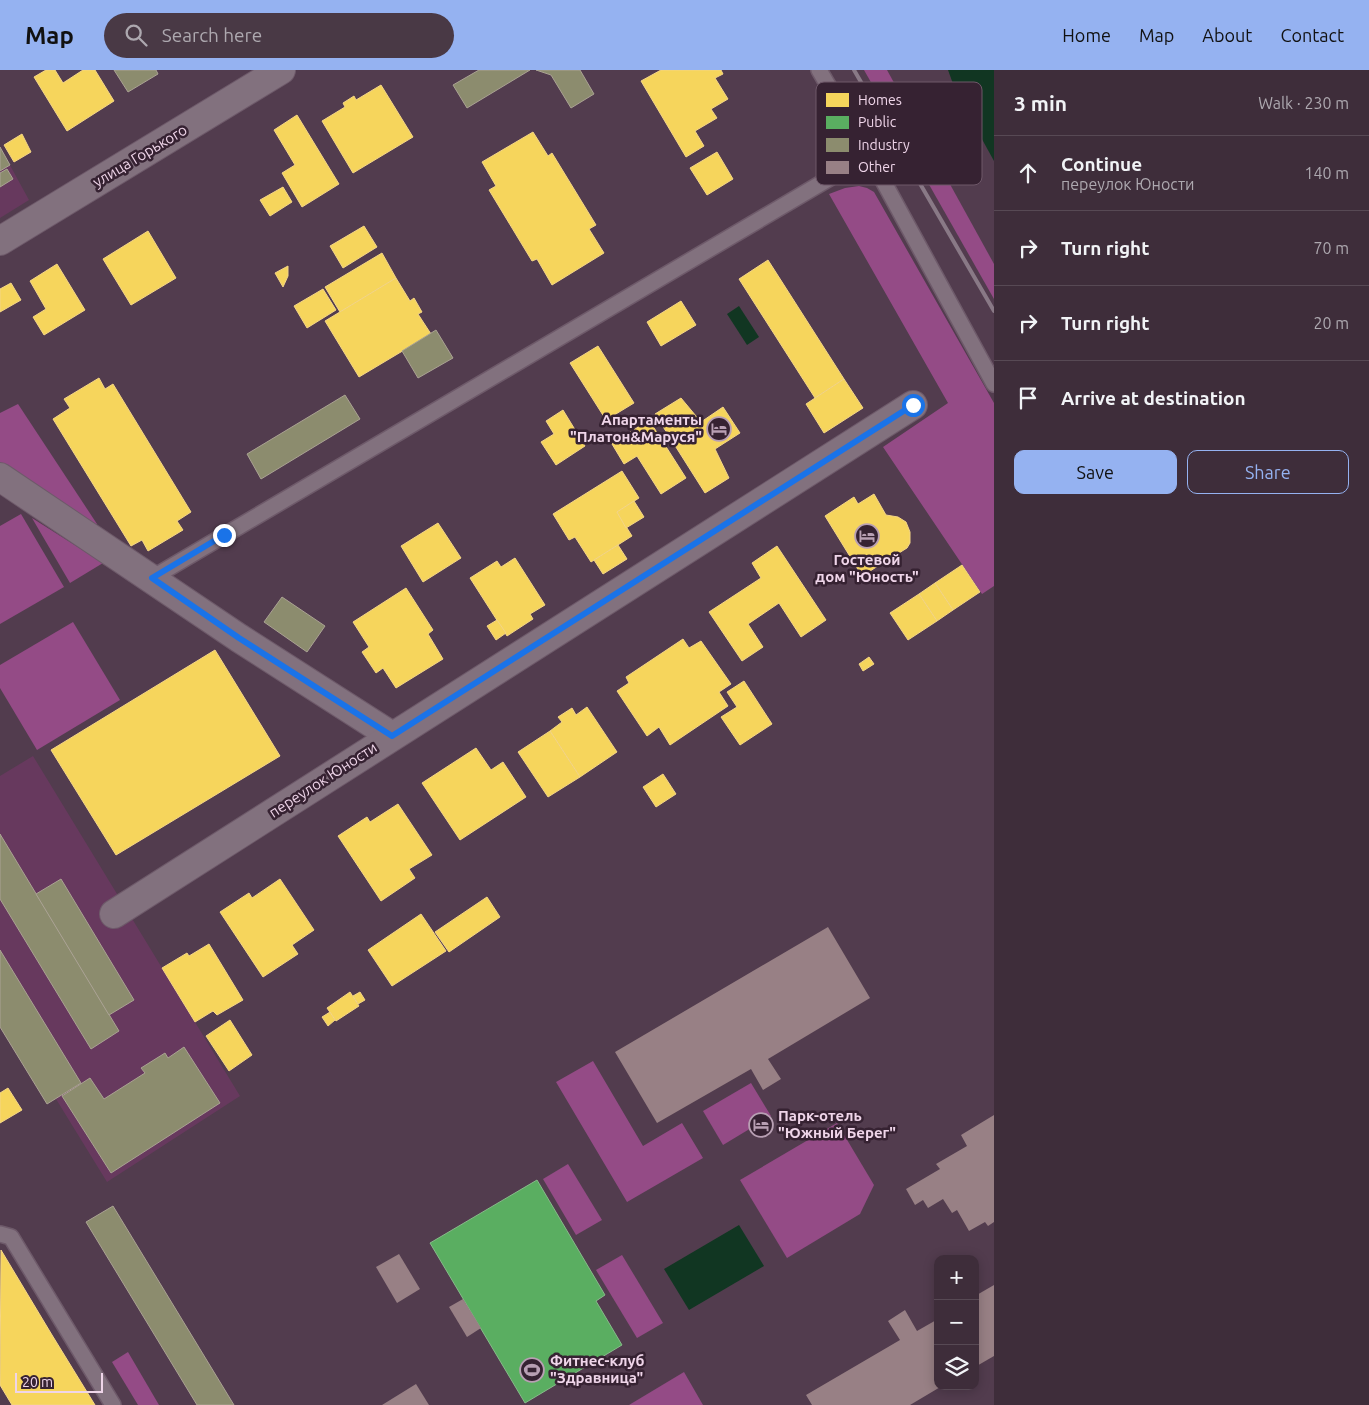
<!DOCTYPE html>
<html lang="en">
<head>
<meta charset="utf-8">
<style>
	body { margin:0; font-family:Ubuntu,sans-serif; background:#493945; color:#f1f3f6 }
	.controls { position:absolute; right:15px; bottom:15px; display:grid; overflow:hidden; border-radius:10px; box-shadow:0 2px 12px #0003 }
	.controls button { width:45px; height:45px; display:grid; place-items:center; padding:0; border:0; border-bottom:1px solid #574954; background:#3e2d3a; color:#f1f3f6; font:25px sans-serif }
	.scale { position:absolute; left:15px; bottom:12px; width:88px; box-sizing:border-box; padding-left:5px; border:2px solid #efd5e9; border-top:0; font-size:14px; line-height:18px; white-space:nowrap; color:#efd5e9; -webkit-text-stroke:4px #362232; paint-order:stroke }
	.stop { position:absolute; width:15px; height:15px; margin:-11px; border:4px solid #1a73e8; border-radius:50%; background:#fff }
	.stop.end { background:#1a73e8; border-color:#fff; box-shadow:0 1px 5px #0008 }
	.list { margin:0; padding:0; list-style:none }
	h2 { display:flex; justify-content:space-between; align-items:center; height:65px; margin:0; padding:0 20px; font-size:21px }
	h2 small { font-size:16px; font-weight:400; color:#ada8af }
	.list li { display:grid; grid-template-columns:32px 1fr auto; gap:15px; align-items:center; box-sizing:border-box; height:75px; padding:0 20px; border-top:1px solid #574954 }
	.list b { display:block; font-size:19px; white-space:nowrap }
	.list p { margin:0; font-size:16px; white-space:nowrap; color:#ada8af }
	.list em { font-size:16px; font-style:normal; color:#ada8af }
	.actions { display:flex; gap:10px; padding:15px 20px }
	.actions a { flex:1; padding:11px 0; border:1px solid #95b2f1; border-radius:10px; text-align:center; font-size:18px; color:#95b2f1 }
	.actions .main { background:#95b2f1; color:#111 }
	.icon { flex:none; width:28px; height:28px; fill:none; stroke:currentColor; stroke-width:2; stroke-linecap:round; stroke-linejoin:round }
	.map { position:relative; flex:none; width:994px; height:1335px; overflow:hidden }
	header { display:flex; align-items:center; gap:30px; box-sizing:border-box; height:70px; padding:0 25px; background:#95b2f1; color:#111 }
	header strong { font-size:24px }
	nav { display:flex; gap:28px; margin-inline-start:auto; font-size:18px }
	.search { width:350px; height:45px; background:#493945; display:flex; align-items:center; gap:12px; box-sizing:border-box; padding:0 18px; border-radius:28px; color:#ada8af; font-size:19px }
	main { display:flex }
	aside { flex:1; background:#3e2d3a }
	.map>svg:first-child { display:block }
	.built { fill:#67395e }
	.green { fill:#944b86 }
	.water { fill:#113622 }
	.homes { fill:#f6d55c; stroke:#f4d586 }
	.public { fill:#5aae61; stroke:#87ba8a }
	.industry { fill:#8c8c6e; stroke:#aaa293 }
	.building { fill:#988085 }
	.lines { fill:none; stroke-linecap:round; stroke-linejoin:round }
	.service-casing { stroke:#6e5a6a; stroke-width:18 }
	.minor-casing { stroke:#6e5a6a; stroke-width:30 }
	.service { stroke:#82717e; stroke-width:15 }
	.minor { stroke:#82717e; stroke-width:28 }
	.rail { stroke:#897986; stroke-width:4 }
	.route { stroke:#1a73e8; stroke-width:6 }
	.labels { text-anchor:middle; stroke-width:5; stroke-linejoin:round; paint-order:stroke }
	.street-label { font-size:15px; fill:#efd5e9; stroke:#362232 }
	.poi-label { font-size:15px; font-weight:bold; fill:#efd5e9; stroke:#362232; text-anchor:start }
	.key { fill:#362232; stroke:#6e5869; stroke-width:1 }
	.key-label { font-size:14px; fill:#efd5e9 }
</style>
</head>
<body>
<header>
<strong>Map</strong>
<div class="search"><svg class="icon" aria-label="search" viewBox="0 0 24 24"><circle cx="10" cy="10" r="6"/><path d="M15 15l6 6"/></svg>Search here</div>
<nav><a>Home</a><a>Map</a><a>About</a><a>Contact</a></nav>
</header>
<main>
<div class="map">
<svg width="994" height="1335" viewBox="0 0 994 1335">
	<rect width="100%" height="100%" fill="#523c4e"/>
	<g class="built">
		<path d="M0,77L29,130L0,148Z"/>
		<path d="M33,686L240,1026L107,1112L56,1029L47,1034L0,957V706Z"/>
	</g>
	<g class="green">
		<path d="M864,0H887L994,194V229Z"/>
		<path d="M859,116L867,118L874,122L994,333V516L982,524L883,377L948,333L829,124L845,118Z"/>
		<path d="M18,334L97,454L93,456L0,394V343Z"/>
		<path d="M21,444L64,517L0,554V456Z"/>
		<path d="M32,448L103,493L70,513Z"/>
		<path d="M73,552L120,630L37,680L0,618V595Z"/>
		<path d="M593,991L643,1076L682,1053L703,1088L627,1132L556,1012Z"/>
		<path d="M751,1013L771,1046L723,1075L703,1041Z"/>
		<path d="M837,1053L874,1115L860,1144L787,1188L740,1110Z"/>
		<path d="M568,1094L602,1150L576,1165L543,1109Z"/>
		<path d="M622,1185L663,1253L637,1268L596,1200Z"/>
		<path d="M128,1282L159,1335H138L112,1292Z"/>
		<path d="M684,1302L703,1335H629Z"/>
	</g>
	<g class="water">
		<path d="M948,0H994V91L956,22Z"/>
		<path d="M739,236L759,267L747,275L727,244Z"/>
		<path d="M739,1155L764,1196L689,1240L664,1199Z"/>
	</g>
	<g class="homes">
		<path d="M46,0H55L63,13L83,0H95L114,31L67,61L34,7Z"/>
		<path d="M661,0H721L723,4L715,8L728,29L711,39L717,48L695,61L704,76L686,87L641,11Z"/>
		<path d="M381,15L413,67L353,103L322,51L345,37L343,33L354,26L356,30Z"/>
		<path d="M297,45L339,114L302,137L282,103L295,95L274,60Z"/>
		<path d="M533,62L548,86L552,83L596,155L589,159L604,183L552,215L537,189L532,191L489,120L496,116L482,92Z"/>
		<path d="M22,64L31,82L14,92L4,75Z"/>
		<path d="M717,82L733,109L707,125L690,98Z"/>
		<path d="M283,117L292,132L270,146L260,130Z"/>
		<path d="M364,156L377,177L343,198L330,176Z"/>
		<path d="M148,161L176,208L131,235L103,189Z"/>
		<path d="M382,183L396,208L340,242L325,217Z"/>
		<path d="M768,190L844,309L815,328L739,209Z"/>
		<path d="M57,194L85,240L44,265L33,247L46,239L30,211Z"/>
		<path d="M288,196V206L283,217L275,203Z"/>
		<path d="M396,208L410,231L414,228L422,242L418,244L431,264L359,307L325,251Z"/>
		<path d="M11,213L21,230L0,242V219Z"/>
		<path d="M323,219L336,240L307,258L294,236Z"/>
		<path d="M681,231L696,255L661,276L647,252Z"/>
		<path d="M598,276L634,333L606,350L570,293Z"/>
		<path d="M99,308L105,319L113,314L191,442L177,451L183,460L148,481L142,470L131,476L53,349L70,338L64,329Z"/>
		<path d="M844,309L863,338L824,363L806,334Z"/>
		<path d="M681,328L701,352L723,337L740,363L715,379L729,408L705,423L655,344Z"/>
		<path d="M563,340L585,376L556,395L541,372L554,364L546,351Z"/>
		<path d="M649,350L686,408L661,424L637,386L624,394L612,374Z"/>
		<path d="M622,401L639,428L617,442L632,466L591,492L575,467L569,470L553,444Z"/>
		<path d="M874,424L886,445L898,447L906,452L910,462V473L907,478L862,506L825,446L854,427L858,434Z"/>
		<path d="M634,431L644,447L626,458L617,442Z"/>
		<path d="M438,453L461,488L423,512L401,476Z"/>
		<path d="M618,475L627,489L603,504L594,490Z"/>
		<path d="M777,476L826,550L801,567L779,533L748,554L763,577L742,591L709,542L761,508L752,493Z"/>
		<path d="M515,488L545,535L530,544L533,549L507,566L470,508L497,491L501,497Z"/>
		<path d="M962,495L980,522L953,540L935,513Z"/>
		<path d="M935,513L953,540L937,551L919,524Z"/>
		<path d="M406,518L433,560L428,564L443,589L396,618L383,598L376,603L362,582L369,577L353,552Z"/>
		<path d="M919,524L937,551L908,570L890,543Z"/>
		<path d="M497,550L506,563L496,570L487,556Z"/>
		<path d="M683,569L689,578L701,571L731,614L719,622L728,636L670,675L659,657L647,666L617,621L629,613L626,607Z"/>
		<path d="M215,580L280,686L116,785L51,680Z"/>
		<path d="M869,587L874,594L863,601L859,594Z"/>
		<path d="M744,611L772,654L740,675L721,647L737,637L727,622Z"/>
		<path d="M587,637L617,682L580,707L550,661L562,652L558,647L572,638L576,645Z"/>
		<path d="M550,661L580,707L548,727L518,682Z"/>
		<path d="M476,678L491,700L503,692L526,727L460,770L422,713Z"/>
		<path d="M663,704L676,724L656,737L643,717Z"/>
		<path d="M398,734L432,785L409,799L415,808L381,831L338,766L367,747L370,752Z"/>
		<path d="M280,809L314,860L292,875L298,884L263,907L220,842L249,823L252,828Z"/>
		<path d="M487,827L500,847L449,882L435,862Z"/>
		<path d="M421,844L446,881L392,916L368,880Z"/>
		<path d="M209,874L243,930L217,945L213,941L195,952L162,898L187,883L189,886Z"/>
		<path d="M350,922L359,936L336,951L327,938Z"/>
		<path d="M360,922L365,930L358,934L353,926Z"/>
		<path d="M330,942L335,950L328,956L322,947Z"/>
		<path d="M230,950L252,985L229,1001L206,966Z"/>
		<path d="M8,1018L22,1040L0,1053V1023Z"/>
		<path d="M1,1180L52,1265L95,1335H12L0,1315Z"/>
	</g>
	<path class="public" d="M537,1110L605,1225L596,1231L622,1275L525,1333L430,1173Z"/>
	<g class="industry">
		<path d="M114,0H156L158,4L128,22Z"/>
		<path d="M479,0H530L467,38L453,15Z"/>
		<path d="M536,0H580L594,24L571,38L551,5Z"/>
		<path d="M0,77L10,95L0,101Z"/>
		<path d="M7,99L13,109L0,117V103Z"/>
		<path d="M436,260L453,288L418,308L402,281Z"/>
		<path d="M345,325L360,349L261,409L247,384Z"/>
		<path d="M282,527L325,556L307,582L264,552Z"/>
		<path d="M0,764L119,961L91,979L0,829Z"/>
		<path d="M61,809L134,930L109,945L36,824Z"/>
		<path d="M0,880L81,1013L47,1034L0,957Z"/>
		<path d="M184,977L220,1033L111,1103L62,1026L90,1008L104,1029L145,1003L141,998L165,983L168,988Z"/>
		<path d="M113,1136L234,1335H197L86,1152Z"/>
	</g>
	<g class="building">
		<path d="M828,857L870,928L768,989L781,1009L763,1020L751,999L657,1053L615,982Z"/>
		<path d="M994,1045V1152L988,1156L985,1152L969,1161L957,1140L952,1143L943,1129L928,1138L923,1130L915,1135L906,1119L940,1099L936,1094L967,1076L961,1065Z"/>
		<path d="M399,1184L420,1219L397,1233L376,1197Z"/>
		<path d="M994,1215V1286L975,1297V1226Z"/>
		<path d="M463,1229L481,1258L467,1267L449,1237Z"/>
		<path d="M905,1240L917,1261L938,1249V1316H942L910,1335H812L806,1325L900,1270L888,1251Z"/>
		<path d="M416,1314L429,1335H382Z"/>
	</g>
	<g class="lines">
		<g class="service-casing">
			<g id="service">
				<path d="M819,0L869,85L994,314"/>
				<path d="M152,508L869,85"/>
				<path d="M0,1164L11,1167L113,1335"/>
			</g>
		</g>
		<g class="minor-casing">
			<g id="minor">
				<path d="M0,171L281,0"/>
				<path d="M0,407L239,568L392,666"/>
				<path d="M114,844L913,335"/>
			</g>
		</g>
		<use href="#service" class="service"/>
		<use href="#minor" class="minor"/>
		<path class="rail" d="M854,0L994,241"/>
	</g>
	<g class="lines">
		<path class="route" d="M224,465L152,508L239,568L392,666L913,335"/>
	</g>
	<defs>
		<g id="hotel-ring" transform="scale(1.25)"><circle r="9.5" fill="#362232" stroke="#b89fb3" stroke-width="1.5"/><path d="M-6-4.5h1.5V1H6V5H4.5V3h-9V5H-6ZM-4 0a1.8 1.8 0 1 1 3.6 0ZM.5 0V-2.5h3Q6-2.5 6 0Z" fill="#b89fb3"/></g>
		<g id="stadium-ring" transform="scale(1.25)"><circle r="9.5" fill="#362232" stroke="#b89fb3" stroke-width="1.5"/><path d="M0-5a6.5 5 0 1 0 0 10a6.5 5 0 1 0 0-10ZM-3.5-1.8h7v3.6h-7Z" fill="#b89fb3"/></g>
	</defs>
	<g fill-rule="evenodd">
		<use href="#hotel-ring" x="719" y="359"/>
		<use href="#hotel-ring" x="867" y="466"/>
		<use href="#hotel-ring" x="761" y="1055"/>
		<use href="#stadium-ring" x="532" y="1300"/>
	</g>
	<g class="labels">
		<g class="street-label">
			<text transform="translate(140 86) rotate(-31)" y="5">улица Горького</text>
			<text transform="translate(323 710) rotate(-33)" y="5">переулок Юности</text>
		</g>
		<g class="poi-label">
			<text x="702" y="355" text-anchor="end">Апартаменты<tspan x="702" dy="17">"Платон&amp;Маруся"</tspan></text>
			<text x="867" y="495" text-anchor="middle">Гостевой<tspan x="867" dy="17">дом "Юность"</tspan></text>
			<text x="778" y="1051">Парк-отель<tspan x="778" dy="17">"Южный Берег"</tspan></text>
			<text x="550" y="1296">Фитнес-клуб<tspan x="550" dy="17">"Здравница"</tspan></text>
		</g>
	</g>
	<rect x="816" y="12" width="166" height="103" rx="8" class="key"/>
	<rect x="826" y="23" width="23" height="14" fill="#f6d55c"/>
	<rect x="826" y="46" width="23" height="13" fill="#5aae61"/>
	<rect x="826" y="68" width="23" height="14" fill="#8c8c6e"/>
	<rect x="826" y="91" width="23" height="13" fill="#988085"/>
	<g class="key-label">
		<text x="858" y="35">Homes</text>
		<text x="858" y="57">Public</text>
		<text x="858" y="80">Industry</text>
		<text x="858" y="102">Other</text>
	</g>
</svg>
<div class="controls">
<button>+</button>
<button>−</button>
<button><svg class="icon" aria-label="layers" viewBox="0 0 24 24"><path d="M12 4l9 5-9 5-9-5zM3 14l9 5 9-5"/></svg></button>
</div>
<div class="scale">20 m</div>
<div class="stop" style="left:913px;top:335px"></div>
<div class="stop end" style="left:224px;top:465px"></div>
</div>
<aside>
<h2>3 min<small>Walk · 230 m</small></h2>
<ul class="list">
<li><svg class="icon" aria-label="ahead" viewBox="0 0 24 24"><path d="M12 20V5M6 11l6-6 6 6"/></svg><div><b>Continue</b><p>переулок Юности</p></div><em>140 m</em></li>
<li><svg class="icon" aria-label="right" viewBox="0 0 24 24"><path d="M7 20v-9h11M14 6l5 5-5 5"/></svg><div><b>Turn right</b></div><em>70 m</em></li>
<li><svg class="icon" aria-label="right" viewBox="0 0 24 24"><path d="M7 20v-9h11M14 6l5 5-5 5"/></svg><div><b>Turn right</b></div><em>20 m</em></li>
<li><svg class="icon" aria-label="arrive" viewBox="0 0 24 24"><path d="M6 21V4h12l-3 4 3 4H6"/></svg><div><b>Arrive at destination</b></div></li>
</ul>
<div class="actions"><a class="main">Save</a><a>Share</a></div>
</aside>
</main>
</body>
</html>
